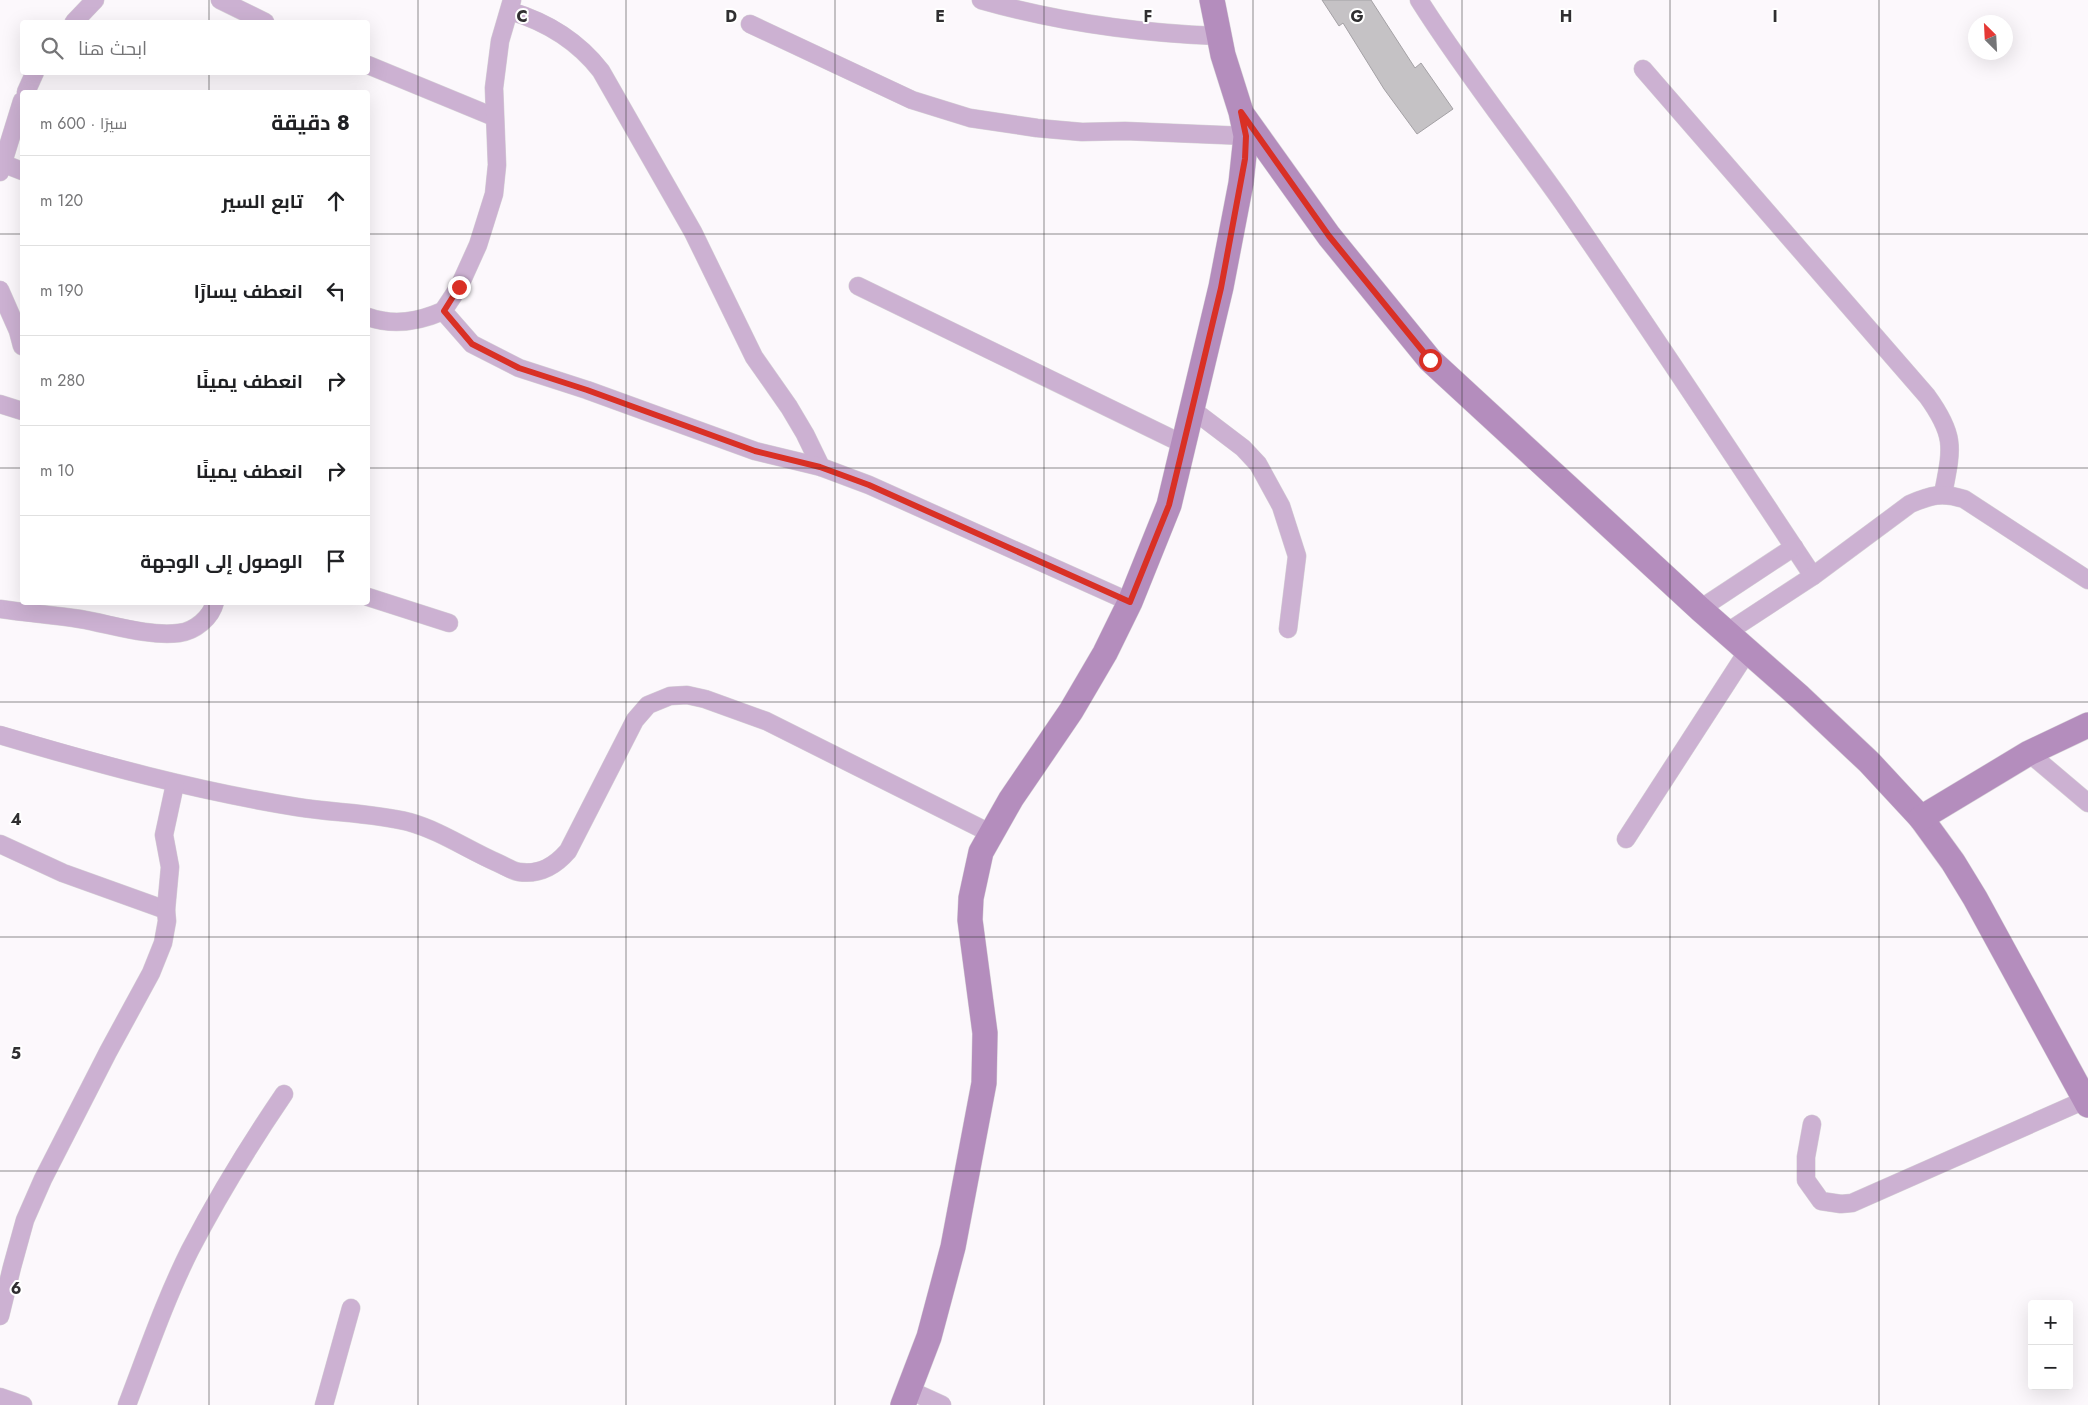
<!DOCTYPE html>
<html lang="ar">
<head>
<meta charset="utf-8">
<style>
	body { margin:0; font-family:Jost,Cairo,sans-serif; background:#f6f6f6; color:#202124; direction:rtl }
	.controls { position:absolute; right:15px; bottom:15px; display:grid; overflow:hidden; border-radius:5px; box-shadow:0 5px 20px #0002 }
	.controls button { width:45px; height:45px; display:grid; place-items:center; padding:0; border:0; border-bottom:1px solid #e0e0e0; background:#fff; color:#202124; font:25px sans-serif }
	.compass { position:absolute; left:1968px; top:15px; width:45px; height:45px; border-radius:50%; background:#fff; box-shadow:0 5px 20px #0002; rotate:336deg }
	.stop { position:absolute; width:15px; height:15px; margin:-11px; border:4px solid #d93025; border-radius:50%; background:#fff }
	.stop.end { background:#d93025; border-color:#fff; box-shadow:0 1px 5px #0008 }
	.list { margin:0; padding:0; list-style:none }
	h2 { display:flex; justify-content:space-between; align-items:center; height:65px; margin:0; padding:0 20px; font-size:21px }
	h2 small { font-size:16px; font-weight:400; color:#757577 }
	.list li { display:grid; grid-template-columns:32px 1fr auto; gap:15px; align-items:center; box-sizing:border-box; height:90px; padding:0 20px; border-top:1px solid #e0e0e0 }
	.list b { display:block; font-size:19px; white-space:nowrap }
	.list em { font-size:16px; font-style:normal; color:#757577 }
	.icon { flex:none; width:28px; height:28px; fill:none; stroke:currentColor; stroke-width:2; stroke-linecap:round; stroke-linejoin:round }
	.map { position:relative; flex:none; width:2088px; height:1405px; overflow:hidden; direction:ltr }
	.search { position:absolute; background:#fff; box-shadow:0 5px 20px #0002; left:20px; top:20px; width:350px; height:55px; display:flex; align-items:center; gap:12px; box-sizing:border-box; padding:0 18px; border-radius:5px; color:#757577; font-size:19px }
	.panel { position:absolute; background:#fff; box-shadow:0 5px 20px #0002; left:20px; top:90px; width:350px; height:515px; border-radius:5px; direction:rtl }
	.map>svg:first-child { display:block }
	.building { fill:#c5c2c5; stroke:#a4a1a5 }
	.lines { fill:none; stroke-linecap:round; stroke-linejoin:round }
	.street-casing { stroke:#d7d4d7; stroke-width:19 }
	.secondary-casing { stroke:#d7d4d7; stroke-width:26 }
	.street { stroke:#ccb1d2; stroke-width:18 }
	.secondary { stroke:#b48dbd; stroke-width:25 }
	.route { stroke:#d93025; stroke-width:6 }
	.grid { fill:none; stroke:#302f31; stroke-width:1; stroke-opacity:0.55 }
	.grid-label { font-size:16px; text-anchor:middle; font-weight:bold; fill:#302f31; stroke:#fff; stroke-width:4; stroke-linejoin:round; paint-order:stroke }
</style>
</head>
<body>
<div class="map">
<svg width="2088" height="1405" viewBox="0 0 2088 1405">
	<rect width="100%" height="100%" fill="#fcf8fc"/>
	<path class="building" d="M1322,0H1371L1415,68L1421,63L1453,109L1417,134L1384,89L1343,23L1339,26Z"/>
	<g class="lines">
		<g class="street-casing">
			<g id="street">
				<path d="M220,0L265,22"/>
				<path d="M981,0C1058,22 1138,33 1218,36"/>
				<path d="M1419,0C1463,70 1515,135 1563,203C1648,326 1730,451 1813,576"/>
				<path d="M510,11C547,22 577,40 601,71L693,232L754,357L789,407L805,434L821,467"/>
				<path d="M74,22L95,0"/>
				<path d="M750,24L912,100L970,118L1037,128L1082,132L1125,131L1246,136"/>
				<path d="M368,65L494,117"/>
				<path d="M1643,69L1927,396C1956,436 1952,448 1943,494"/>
				<path d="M26,92L35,72"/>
				<path d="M2,163L22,171"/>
				<path d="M0,172L22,101"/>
				<path d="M858,286L1185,445"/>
				<path d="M0,290L18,331L22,346"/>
				<path d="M443,311L472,344L519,368L587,390L755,451L821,467L869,485L1130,602"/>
				<path d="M368,317C394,326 418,322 443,311L459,287L478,245L494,194L497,165L494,88L500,41L512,0"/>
				<path d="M0,404L22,411"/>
				<path d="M1193,410L1243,448L1258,464L1281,506L1297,556L1288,629"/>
				<path d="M368,597L449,623"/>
				<path d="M0,609C27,613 54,615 80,619C110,624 149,637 179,633C195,631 211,618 215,602"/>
				<path d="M1700,609L1794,547"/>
				<path d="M1726,633L1813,576L1910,504C1931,495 1942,492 1964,499L2088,580"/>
				<path d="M0,735C98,764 196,791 297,807C334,813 373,813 409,822C441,831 468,850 498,863C505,866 512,871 519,872C540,875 555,866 568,851L635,720L648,705L670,696L687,695L705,699L766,721L990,833"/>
				<path d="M2029,753L2088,803"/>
				<path d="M1626,839L1747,652"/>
				<path d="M0,844L63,873L166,910"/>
				<path d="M1812,1124L1806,1157V1180L1821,1201L1841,1204L1852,1203L2085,1100"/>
				<path d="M0,1316L12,1267L25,1220L43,1179L108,1052L151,973L163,943L167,921L166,910L170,867L164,835L175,784"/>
				<path d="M909,1390L942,1405"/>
				<path d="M0,1397L23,1405"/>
				<path d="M127,1405C147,1353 165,1300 190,1250C218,1196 250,1144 284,1094"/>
				<path d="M324,1405L351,1308"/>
			</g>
		</g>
		<g class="secondary-casing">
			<g id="secondary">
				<path d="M1244,117L1329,236L1430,360L1700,609L1800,697L1869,762L1921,818L1953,862L1975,898L2088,1105"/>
				<path d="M1921,818L2029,753L2088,725"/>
				<path d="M903,1405L929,1337L953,1247L984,1083L985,1033L970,920L971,898L981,852L1011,799L1071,711L1105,653L1130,602L1169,505L1221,287L1241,183L1246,136L1241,112L1223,55L1212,0"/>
			</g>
		</g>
		<use href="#street" class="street"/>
		<use href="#secondary" class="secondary"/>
	</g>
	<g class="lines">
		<path class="route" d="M459,287L444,311L472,344L519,368L587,390L755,451L820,467L869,485L1130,602L1169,505L1221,288L1245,159L1246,136L1241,112L1329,236L1430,360"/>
	</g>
	<path class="grid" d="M209,0V22M418,0V1405M626,0V1405M835,0V1405M1044,0V1405M1253,0V1405M1462,0V1405M1670,0V1405M1879,0V1405M209,72V92M0,234H22M368,234H2088M0,468H22M368,468H2088M209,602V1405M0,702H2088M0,937H2088M0,1171H2088"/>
	<g class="grid-label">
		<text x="522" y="22">C</text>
		<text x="731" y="22">D</text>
		<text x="940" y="22">E</text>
		<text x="1148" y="22">F</text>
		<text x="1357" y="22">G</text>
		<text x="1566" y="22">H</text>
		<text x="1775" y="22">I</text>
		<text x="16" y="825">4</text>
		<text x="16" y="1059">5</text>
		<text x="16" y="1294">6</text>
	</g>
</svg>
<div class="controls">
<button>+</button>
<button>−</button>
</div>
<svg class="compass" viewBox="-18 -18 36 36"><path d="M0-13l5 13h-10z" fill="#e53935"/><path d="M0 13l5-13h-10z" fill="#757577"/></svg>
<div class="stop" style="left:1430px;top:360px"></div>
<div class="stop end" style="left:459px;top:287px"></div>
<div class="search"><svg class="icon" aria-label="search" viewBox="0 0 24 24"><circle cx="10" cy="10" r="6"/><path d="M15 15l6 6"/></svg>ابحث هنا</div>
<section class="panel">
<h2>8 دقيقة<small>سيرًا · 600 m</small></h2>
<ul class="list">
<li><svg class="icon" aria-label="ahead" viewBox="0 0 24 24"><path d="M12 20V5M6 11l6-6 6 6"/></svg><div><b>تابع السير</b></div><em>120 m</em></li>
<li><svg class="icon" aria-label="left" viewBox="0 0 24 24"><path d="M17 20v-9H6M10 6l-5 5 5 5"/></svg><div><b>انعطف يسارًا</b></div><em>190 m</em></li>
<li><svg class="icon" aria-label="right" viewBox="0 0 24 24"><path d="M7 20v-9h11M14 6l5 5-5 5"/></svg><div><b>انعطف يمينًا</b></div><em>280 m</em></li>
<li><svg class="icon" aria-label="right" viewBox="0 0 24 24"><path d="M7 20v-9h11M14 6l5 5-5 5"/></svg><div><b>انعطف يمينًا</b></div><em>10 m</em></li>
<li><svg class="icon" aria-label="arrive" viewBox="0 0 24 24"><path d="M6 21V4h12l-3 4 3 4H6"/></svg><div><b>الوصول إلى الوجهة</b></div></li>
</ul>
</section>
</div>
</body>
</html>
